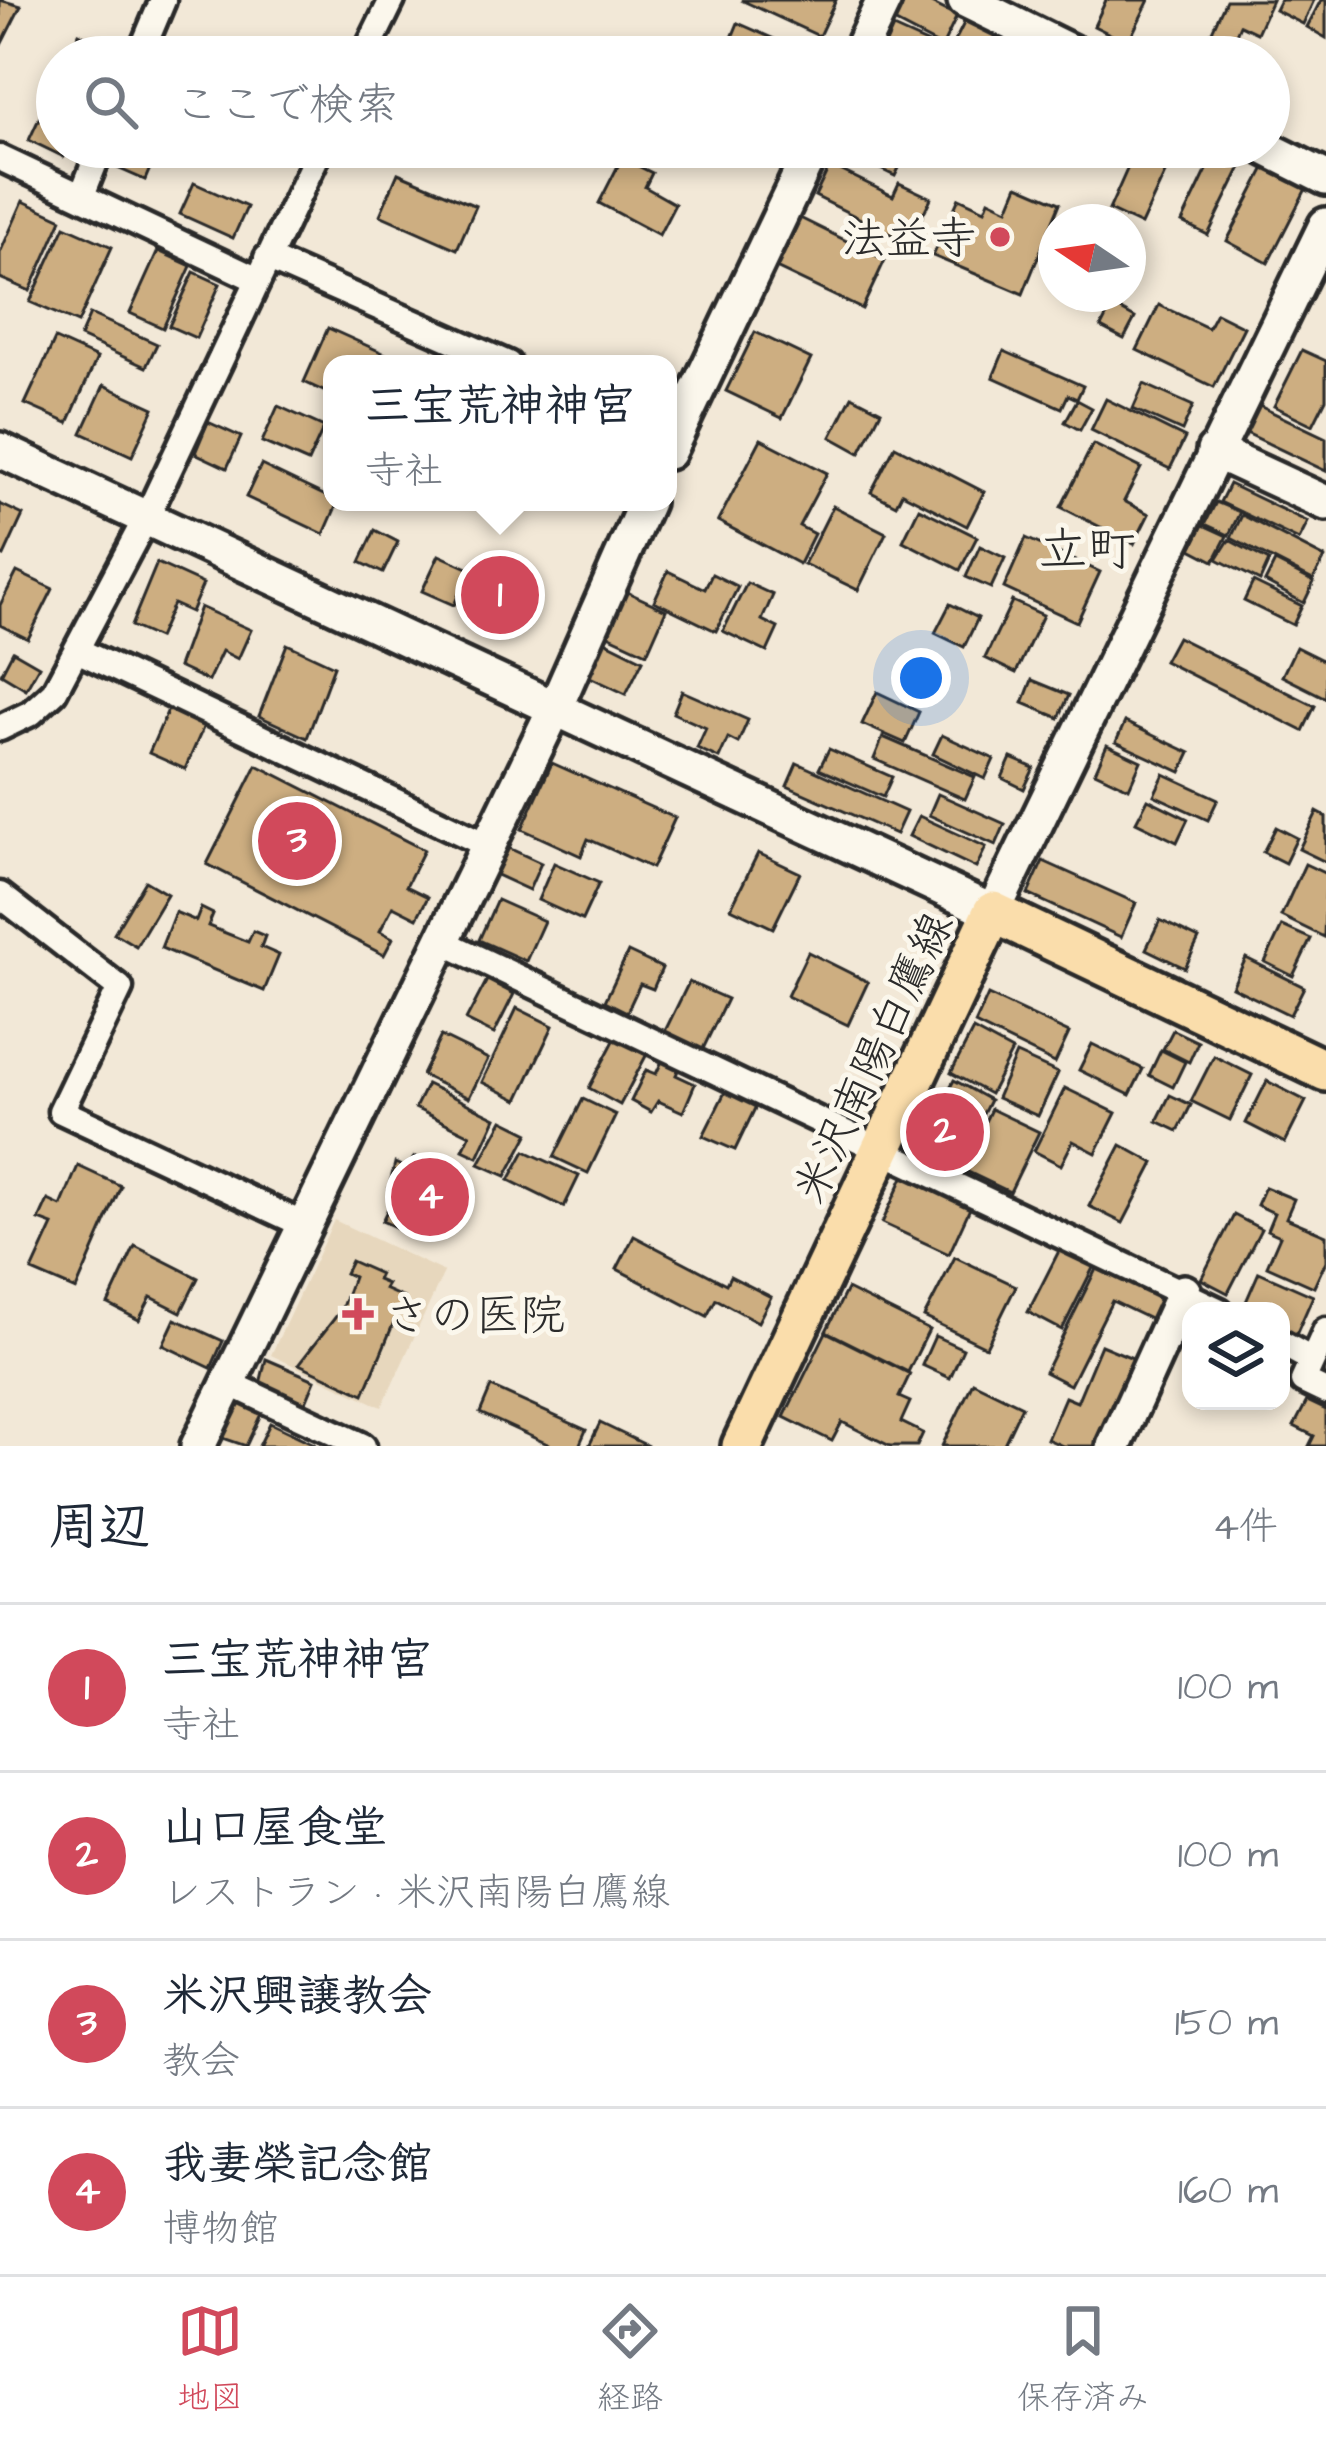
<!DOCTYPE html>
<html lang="ja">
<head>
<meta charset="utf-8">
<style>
	body { margin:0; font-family:"Architects Daughter","Klee One",sans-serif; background:#f2f2f3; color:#1f2937 }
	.controls { position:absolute; right:36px; bottom:36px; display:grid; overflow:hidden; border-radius:24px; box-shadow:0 6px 18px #0003 }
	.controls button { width:108px; height:108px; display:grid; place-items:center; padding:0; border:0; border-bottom:3px solid #e0e1e3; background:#fff; color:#1f2937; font:60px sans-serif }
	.compass { position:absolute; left:1038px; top:204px; width:108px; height:108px; border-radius:50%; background:#fff; box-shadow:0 6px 18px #0003; rotate:283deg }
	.you { position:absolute; left:921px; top:678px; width:42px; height:42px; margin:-30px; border:9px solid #fff; border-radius:50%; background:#1a73e8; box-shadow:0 0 0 18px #1a73e833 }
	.badge { display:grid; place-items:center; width:78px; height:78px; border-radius:50%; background:#d1495b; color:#fff; font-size:39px; font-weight:700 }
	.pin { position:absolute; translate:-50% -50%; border:6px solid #fff; box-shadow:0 3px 12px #0006 }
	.popup { position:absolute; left:323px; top:355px; width:354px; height:156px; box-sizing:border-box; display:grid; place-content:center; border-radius:24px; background:#fff; filter:drop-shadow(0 3px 9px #0005); font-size:39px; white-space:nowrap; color:#747a83 }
	.popup b { font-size:45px; color:#1f2937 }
	.popup::after { content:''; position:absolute; left:50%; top:100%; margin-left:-24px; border:24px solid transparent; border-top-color:#fff }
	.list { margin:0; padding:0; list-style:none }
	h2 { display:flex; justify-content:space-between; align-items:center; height:156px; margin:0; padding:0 48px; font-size:51px }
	h2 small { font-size:39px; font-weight:400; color:#747a83 }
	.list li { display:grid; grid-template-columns:78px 1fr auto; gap:36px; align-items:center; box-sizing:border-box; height:168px; padding:0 48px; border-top:3px solid #e0e1e3 }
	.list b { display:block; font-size:45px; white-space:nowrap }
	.list p { margin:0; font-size:39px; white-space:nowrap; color:#747a83 }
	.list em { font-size:39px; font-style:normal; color:#747a83 }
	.icon { flex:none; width:66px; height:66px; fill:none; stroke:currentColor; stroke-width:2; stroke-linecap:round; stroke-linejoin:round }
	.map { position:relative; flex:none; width:1326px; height:1446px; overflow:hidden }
	.search { position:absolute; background:#fff; box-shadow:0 6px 18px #0003; left:36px; right:36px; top:36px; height:132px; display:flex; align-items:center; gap:30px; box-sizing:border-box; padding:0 42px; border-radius:66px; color:#747a83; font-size:45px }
	.sheet { height:828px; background:#fff }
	nav { display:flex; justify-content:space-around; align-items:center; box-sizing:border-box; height:168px; border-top:3px solid #e0e1e3; background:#fff; font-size:33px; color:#747a83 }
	nav a { display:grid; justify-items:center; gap:6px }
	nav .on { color:#d1495b }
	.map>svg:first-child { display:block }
	.built { fill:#e7d7bd }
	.building { fill:#cdae81; stroke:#2b2b2b; stroke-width:3 }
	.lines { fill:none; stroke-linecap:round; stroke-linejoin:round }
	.street-casing { stroke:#2b2b2b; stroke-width:33 }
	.secondary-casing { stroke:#2b2b2b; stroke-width:42 }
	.primary-casing { stroke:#2b2b2b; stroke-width:48 }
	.street { stroke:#fbf7ec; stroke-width:24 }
	.secondary { stroke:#fbf7ec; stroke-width:33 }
	.primary { stroke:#faddab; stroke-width:39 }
	.poi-dot { fill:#d1495b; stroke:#fbf7ec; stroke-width:4.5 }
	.labels { text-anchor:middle; stroke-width:10; stroke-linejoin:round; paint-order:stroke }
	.poi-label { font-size:45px; fill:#2b2b2b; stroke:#fbf7ec; text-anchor:end }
	.street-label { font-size:45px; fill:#2b2b2b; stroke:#fbf7ec }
	.neighbourhood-label { font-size:48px; fill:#2b2b2b; stroke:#fbf7ec }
</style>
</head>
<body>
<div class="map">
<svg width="1326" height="1446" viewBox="0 0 1326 1446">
	<rect width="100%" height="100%" fill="#f2e8d7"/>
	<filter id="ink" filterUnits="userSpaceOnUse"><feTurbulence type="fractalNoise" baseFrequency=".00833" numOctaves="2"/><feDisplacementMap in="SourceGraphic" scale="24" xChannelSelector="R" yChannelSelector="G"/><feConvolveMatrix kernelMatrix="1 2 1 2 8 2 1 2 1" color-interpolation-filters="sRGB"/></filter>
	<g filter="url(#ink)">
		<path class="built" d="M334,1220L444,1272L382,1407L271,1355Z"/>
		<g class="building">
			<path d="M0,0L21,6L0,47Z"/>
			<path d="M741,0H836L819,36Z"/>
			<path d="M905,0H925L957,16L942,47L894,22Z"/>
			<path d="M1106,0H1149L1128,43L1094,26Z"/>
			<path d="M1226,0H1272L1257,33L1240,25L1233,41L1212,31Z"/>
			<path d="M1280,0H1314L1303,24L1275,10Z"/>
			<path d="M1321,0H1326V38L1307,27Z"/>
			<path d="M967,17L1008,38L998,57H947Z"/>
			<path d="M738,23L790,46L785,57H724Z"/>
			<path d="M893,28L933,46L928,57H897L883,50Z"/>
			<path d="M79,33L115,51L112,57H68Z"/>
			<path d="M1208,35L1227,43L1222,57H1200Z"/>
			<path d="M57,80V147H69L64,157L29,140Z"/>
			<path d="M121,147L156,154L145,180L113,166Z"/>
			<path d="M859,147H903L908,150L895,176L854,156Z"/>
			<path d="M1137,147H1159L1173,156L1141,225L1109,210Z"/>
			<path d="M1217,149L1244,161L1208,235L1182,222Z"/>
			<path d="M622,158L652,173L645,187L675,204L659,235L599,203Z"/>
			<path d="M1268,162L1309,183L1268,263L1227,241Z"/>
			<path d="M830,165L893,196L899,183L931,198L909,243L815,196Z"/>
			<path d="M398,173L476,206L457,249L380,215Z"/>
			<path d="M194,183L247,207L233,238L180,214Z"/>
			<path d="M1018,185L1060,203L1023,294L933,256L959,198L985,210L989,200L1008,209Z"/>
			<path d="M23,201L62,219L30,291L0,278V253Z"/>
			<path d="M796,216L885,260L862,309L772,266Z"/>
			<path d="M65,226L112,247L78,323L30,302Z"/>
			<path d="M158,251L191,266L163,328L130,313Z"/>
			<path d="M194,272L220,284L196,338L169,326Z"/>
			<path d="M1112,305L1135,318L1124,339L1101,327Z"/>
			<path d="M1159,305L1208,328L1216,313L1244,327L1214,387L1137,350Z"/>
			<path d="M90,314L157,344L146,367L80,337Z"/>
			<path d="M328,328L401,361L400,364H332V395L304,382Z"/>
			<path d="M755,332L811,359L782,418L726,391Z"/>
			<path d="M55,339L97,358L68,423L25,404Z"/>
			<path d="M1302,350L1326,361V399L1313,425L1274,406Z"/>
			<path d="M1004,351L1083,386L1077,399L1068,395L1062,408L993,377Z"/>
			<path d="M1144,384L1193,406L1182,431L1133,409Z"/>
			<path d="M104,385L154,408L132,456L82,433Z"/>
			<path d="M852,396L881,411L860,453L831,437Z"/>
			<path d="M1106,399L1185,438L1170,469L1091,430Z"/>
			<path d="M1077,400L1092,408L1080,430L1065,422Z"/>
			<path d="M1251,402L1326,438V471L1238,429Z"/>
			<path d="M278,406L324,427L308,462L262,442Z"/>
			<path d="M208,422L241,437L227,468L195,453Z"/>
			<path d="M761,439L827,473L799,526L814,534L799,564L718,521Z"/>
			<path d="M1093,444L1141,468L1124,501L1149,514L1134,544L1061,507Z"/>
			<path d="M895,446L984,492L967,526L902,493L896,505L871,492Z"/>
			<path d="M261,465L338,502L324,534L246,497Z"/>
			<path d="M1229,484L1308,522L1299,540L1220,502Z"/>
			<path d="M1216,502L1240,512L1229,535L1205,524Z"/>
			<path d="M0,504L23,515L4,556L0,554Z"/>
			<path d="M833,506L886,533L858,590L804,564Z"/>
			<path d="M919,508L977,537L960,570L903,541Z"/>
			<path d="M1242,515L1325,558L1313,580L1231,538Z"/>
			<path d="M1203,525L1227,536L1214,561L1191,549Z"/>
			<path d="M375,530L398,542L383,573L360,562Z"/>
			<path d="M1026,538L1100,572L1077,622L1004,588Z"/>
			<path d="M1229,540L1269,561L1260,581L1217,559Z"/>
			<path d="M980,546L1005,558L991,588L966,577Z"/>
			<path d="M439,555L470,569L454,605L422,591Z"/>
			<path d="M1275,562L1314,582L1304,603L1265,582Z"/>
			<path d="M157,563L203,584L191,612L173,604L158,638L131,626Z"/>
			<path d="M668,571L705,589L712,574L738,587L716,631L654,601Z"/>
			<path d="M17,572L53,589L28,639L0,625V605Z"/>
			<path d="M1253,582L1302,606L1293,625L1244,601Z"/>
			<path d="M747,583L773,595L762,620L778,628L767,652L723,631Z"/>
			<path d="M499,584L529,596L518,624L488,611Z"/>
			<path d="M625,591L666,610L647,653L606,634Z"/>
			<path d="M1012,601L1043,615L1016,673L985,658Z"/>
			<path d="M950,604L978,618L964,647L935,633Z"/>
			<path d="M200,607L251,630L238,659L222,651L208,681L178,667Z"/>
			<path d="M1177,637L1315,706L1303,731L1164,661Z"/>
			<path d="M605,641L643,660L626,694L588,676Z"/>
			<path d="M287,644L334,666L307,738L259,716Z"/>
			<path d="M1296,647L1326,662V698L1282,676Z"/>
			<path d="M13,651L39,666L26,689L1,674Z"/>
			<path d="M1032,680L1069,695L1059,718L1023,703Z"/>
			<path d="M682,691L748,720L738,743L728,738L719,758L697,748L706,728L673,713Z"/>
			<path d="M877,692L919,712L905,743L862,724Z"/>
			<path d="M171,703L207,719L185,769L149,753Z"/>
			<path d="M1125,722L1190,753L1181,772L1116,742Z"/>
			<path d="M942,735L994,759L985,779L933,754Z"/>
			<path d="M883,737L975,777L965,799L874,759Z"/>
			<path d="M1107,745L1141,761L1129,788L1095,772Z"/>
			<path d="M829,749L892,777L883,797L819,769Z"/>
			<path d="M1011,758L1034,768L1024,789L1002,778Z"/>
			<path d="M552,763L675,818L652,868L588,839L581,856L522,829Z"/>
			<path d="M797,763L906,812L896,834L787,786Z"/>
			<path d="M257,765L424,850L406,886L428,897L417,918L393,906L380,931L393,938L384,955L207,864Z"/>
			<path d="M1164,774L1218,799L1208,820L1154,795Z"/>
			<path d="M938,794L1005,824L996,845L929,815Z"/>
			<path d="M1148,799L1188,819L1177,842L1136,822Z"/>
			<path d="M1317,812L1326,817V862L1299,849Z"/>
			<path d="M919,816L986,847L976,868L909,836Z"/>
			<path d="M1276,827L1297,838L1285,863L1263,852Z"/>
			<path d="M502,845L541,863L529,890L490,872Z"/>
			<path d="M758,853L800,873L773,928L731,908Z"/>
			<path d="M1043,861L1136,903L1121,937L1028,894Z"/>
			<path d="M554,863L599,883L582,920L538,900Z"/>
			<path d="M1305,864L1326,874L1324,937L1281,916Z"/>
			<path d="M145,881L167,894L136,946L114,933Z"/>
			<path d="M497,900L544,921L526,961L479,940Z"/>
			<path d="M201,908L213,914L208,926L248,942L253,931L265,936L261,947L279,955L264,991L161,948L175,912L196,921Z"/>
			<path d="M1160,920L1199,939L1185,968L1146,949Z"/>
			<path d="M1282,926L1311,939L1293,976L1265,962Z"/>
			<path d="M628,952L662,968L653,989L640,984L627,1012L605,1001Z"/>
			<path d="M808,952L868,982L848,1025L787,996Z"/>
			<path d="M1246,958L1304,987L1290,1015L1232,987Z"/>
			<path d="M487,980L514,994L494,1034L466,1020Z"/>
			<path d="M689,982L727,999L701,1053L663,1035Z"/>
			<path d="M988,995L1069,1033L1055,1063L975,1024Z"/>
			<path d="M517,1008L553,1026L518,1100L482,1082Z"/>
			<path d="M973,1030L1012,1051L990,1094L951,1073Z"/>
			<path d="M1173,1030L1198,1042L1189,1062L1163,1049Z"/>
			<path d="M617,1035L648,1052L620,1105L589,1088Z"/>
			<path d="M441,1036L488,1059L469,1098L422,1075Z"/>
			<path d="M1092,1044L1143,1069L1130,1095L1079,1070Z"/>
			<path d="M1161,1050L1185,1062L1173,1087L1149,1075Z"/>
			<path d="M1016,1054L1058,1073L1038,1116L997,1098Z"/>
			<path d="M1214,1056L1252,1075L1230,1120L1191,1101Z"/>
			<path d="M663,1059L680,1066L676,1075L695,1084L683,1112L658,1101L651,1112L631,1101L646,1070L656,1074Z"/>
			<path d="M954,1080L990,1100L981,1118L944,1099Z"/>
			<path d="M1267,1081L1306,1101L1285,1143L1246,1123Z"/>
			<path d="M427,1084L496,1118L478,1157L463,1150L470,1135L415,1108Z"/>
			<path d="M728,1086L759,1100L735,1150L703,1136Z"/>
			<path d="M1065,1088L1116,1113L1096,1153L1073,1141L1061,1165L1034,1151Z"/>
			<path d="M1170,1095L1191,1105L1178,1131L1157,1121Z"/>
			<path d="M583,1099L616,1115L588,1173L554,1157Z"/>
			<path d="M940,1105L979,1126L958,1165L919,1144Z"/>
			<path d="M991,1109L1039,1132L1010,1192L962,1169Z"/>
			<path d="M503,1120L529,1133L506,1176L479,1164Z"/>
			<path d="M1121,1145L1154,1163L1123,1223L1089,1206Z"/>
			<path d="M525,1151L579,1176L564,1207L509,1180Z"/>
			<path d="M414,1157L470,1191L459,1215L426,1200L411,1234L382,1221L395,1194L388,1191L395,1163L408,1169Z"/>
			<path d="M78,1166L121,1186L76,1290L32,1271L53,1225L39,1220L48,1200L61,1206Z"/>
			<path d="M904,1175L971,1206L949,1254L882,1223Z"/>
			<path d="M1265,1187L1294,1199L1286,1218L1326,1235V1261L1314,1287L1267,1266L1280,1236L1267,1230L1274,1213L1257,1205Z"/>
			<path d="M1234,1215L1261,1229L1228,1293L1201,1279Z"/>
			<path d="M634,1236L726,1284L730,1276L771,1297L758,1322L716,1299L707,1316L617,1269Z"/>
			<path d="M1064,1241L1098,1258L1062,1330L1028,1312Z"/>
			<path d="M135,1246L198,1278L181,1312L151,1297L139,1320L108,1304Z"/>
			<path d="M955,1257L1016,1286L986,1347L924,1317Z"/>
			<path d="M1101,1259L1166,1291L1152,1320L1112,1301L1070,1385L1045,1372Z"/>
			<path d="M351,1261L380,1274L377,1280L387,1284L384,1289L404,1298L364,1394L299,1364L341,1310L353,1277L345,1273Z"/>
			<path d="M1259,1272L1313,1296L1295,1337L1281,1331V1311H1242Z"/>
			<path d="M847,1289L929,1330L908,1372L826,1331Z"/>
			<path d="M175,1319L223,1341L211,1368L163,1345Z"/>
			<path d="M826,1332L910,1374L899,1397L910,1402L901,1422L923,1433L917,1446H890L842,1422L832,1441L784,1417Z"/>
			<path d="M935,1336L963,1349L950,1378L922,1365Z"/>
			<path d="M1101,1345L1135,1359L1098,1446H1063L1047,1439L1065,1397L1077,1402Z"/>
			<path d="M266,1359L315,1380L305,1404L260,1384Z"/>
			<path d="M973,1382L1022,1406L1003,1446H942Z"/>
			<path d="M491,1387L586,1430L579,1446H552L480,1413Z"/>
			<path d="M232,1397L262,1412L246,1446L214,1435Z"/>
			<path d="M1307,1401L1326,1410V1446H1309L1314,1436L1294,1426Z"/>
			<path d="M270,1423L314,1444L313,1446H259Z"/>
			<path d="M600,1423L648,1446H589Z"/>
		</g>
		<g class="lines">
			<g class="street-casing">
				<g id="street">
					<path d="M139,57L163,0"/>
					<path d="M364,57L392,0"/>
					<path d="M0,158L258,280"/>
					<path d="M82,195L101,147"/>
					<path d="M267,258L508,364"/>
					<path d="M77,650L487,845"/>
					<path d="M0,728L31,713L54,692L147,516L321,147"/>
					<path d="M0,895L120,988L61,1111L304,1225"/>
					<path d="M439,940L1220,1311"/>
					<path d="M1326,1330L1303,1381L1326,1392"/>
					<path d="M1281,1343L1312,1360"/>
					<path d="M229,1383L363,1446"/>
				</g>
			</g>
			<g class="secondary-casing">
				<g id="secondary">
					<path d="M965,0L1081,57"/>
					<path d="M857,57L884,0"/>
					<path d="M1264,147L1326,178"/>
					<path d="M0,450L993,912L1326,225"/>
					<path d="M1214,451L1326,503"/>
					<path d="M668,452L813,147"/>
					<path d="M198,1446L555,708L646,502"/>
					<path d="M1114,1446L1184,1292"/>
				</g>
			</g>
			<g class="primary-casing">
				<path id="primary" d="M742,1446L993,912L1326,1071"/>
			</g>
			<use href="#street" class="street"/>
			<use href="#secondary" class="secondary"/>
			<use href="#primary" class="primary"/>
		</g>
	</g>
	<g class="poi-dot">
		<circle cx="1000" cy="237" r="12"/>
		<path d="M352 1296h12v12h12v12h-12v12h-12v-12h-12v-12h12z"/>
	</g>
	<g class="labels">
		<g class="poi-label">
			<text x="976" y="253">法益寺</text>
			<text x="385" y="1330" text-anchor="start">さの医院</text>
		</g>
		<g class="street-label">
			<text transform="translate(872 1057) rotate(-65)" y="16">米沢南陽白鷹線</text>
		</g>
		<g class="neighbourhood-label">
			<text x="1087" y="565">立町</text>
		</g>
	</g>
</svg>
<div class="controls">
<button><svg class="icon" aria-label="layers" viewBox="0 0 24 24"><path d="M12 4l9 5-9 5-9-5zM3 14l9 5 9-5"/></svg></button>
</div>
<svg class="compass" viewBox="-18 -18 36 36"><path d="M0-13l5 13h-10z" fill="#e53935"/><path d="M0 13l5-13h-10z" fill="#747a83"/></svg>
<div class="you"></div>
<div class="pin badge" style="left:500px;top:595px">1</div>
<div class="popup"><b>三宝荒神神宮</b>寺社</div>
<div class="pin badge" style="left:945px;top:1132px">2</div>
<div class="pin badge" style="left:297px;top:841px">3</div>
<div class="pin badge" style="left:430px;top:1197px">4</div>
<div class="search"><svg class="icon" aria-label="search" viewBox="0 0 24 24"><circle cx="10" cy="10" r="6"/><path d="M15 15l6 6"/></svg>ここで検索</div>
</div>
<section class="sheet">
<h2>周辺<small>4件</small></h2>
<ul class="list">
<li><span class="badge">1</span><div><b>三宝荒神神宮</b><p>寺社</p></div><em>100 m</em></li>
<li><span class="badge">2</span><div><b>山口屋食堂</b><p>レストラン · 米沢南陽白鷹線</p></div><em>100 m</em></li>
<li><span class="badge">3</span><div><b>米沢興譲教会</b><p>教会</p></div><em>150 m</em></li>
<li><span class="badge">4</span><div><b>我妻榮記念館</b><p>博物館</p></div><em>160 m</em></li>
</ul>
</section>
<nav>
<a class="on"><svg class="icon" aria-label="map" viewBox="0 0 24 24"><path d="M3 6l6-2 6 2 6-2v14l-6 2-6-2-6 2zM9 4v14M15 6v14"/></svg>地図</a>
<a><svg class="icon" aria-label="directions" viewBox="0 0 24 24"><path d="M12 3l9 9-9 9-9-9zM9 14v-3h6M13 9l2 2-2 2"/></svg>経路</a>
<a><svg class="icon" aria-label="saved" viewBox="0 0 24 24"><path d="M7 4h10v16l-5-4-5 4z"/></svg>保存済み</a>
</nav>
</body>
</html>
